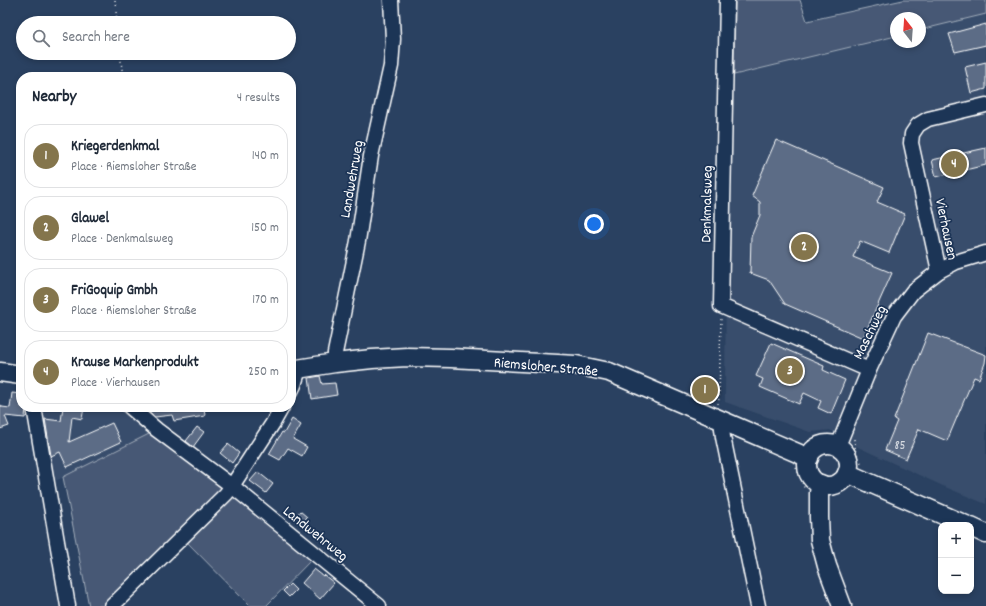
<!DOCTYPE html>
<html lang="en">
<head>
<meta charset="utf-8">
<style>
	body { margin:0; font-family:Dekko,sans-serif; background:#f6f6f7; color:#1f2937 }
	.controls { position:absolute; right:12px; bottom:12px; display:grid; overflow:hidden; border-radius:8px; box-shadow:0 2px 6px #0003 }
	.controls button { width:36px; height:36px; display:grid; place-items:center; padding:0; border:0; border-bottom:1px solid #e0e1e3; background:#fff; color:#1f2937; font:20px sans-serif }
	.compass { position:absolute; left:890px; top:12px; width:36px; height:36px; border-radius:50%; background:#fff; box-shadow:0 2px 6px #0003; rotate:343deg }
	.you { position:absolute; left:594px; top:224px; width:14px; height:14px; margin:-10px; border:3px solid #fff; border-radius:50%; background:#1a73e8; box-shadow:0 0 0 6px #1a73e833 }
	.badge { display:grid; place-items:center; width:26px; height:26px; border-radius:50%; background:#84754c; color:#fff; font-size:13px; font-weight:700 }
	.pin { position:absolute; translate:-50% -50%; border:2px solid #fff; box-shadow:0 1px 4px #0006 }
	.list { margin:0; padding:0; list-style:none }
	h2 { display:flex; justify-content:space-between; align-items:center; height:52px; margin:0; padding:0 16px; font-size:17px }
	h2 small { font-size:13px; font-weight:400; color:#747a83 }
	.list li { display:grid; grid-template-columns:26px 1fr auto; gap:12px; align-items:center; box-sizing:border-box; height:64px; margin:0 8px 8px; padding:0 8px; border:1px solid #e0e1e3; border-radius:16px }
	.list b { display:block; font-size:15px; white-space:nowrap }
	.list p { margin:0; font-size:13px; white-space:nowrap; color:#747a83 }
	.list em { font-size:13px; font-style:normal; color:#747a83 }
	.icon { flex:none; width:22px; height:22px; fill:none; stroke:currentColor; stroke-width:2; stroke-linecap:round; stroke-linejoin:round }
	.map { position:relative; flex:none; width:986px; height:606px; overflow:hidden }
	.search { position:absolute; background:#fff; box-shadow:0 2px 6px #0003; left:16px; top:16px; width:280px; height:44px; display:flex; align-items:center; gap:10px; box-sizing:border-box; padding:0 14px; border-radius:22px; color:#747a83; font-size:15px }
	.panel { position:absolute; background:#fff; box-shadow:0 2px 6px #0003; left:16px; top:72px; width:280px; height:340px; border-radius:16px }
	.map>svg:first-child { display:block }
	.built { fill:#394e6c }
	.green { fill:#465975; stroke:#a2acba }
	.building { fill:#5b6c86; stroke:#fff }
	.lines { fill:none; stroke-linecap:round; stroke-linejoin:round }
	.minor-casing { stroke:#fff; stroke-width:17 }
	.major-casing { stroke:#fff; stroke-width:21 }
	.path { stroke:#fff; stroke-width:1.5; stroke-dasharray:1 3; stroke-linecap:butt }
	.minor { stroke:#1d3557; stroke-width:14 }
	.major { stroke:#1d3557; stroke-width:18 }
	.labels { text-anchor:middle; stroke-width:3.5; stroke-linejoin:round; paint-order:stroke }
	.number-label { font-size:13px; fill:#d6dae1 }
	.street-label { font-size:15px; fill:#fff; stroke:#1d3557 }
</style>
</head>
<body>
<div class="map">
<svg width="986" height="606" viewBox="0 0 986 606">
	<rect width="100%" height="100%" fill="#2a4161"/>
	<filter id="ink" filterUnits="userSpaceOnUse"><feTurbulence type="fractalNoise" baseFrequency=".025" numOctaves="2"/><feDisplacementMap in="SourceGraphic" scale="8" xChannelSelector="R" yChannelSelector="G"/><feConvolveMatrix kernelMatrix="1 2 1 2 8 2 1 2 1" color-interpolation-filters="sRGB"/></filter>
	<g filter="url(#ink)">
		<g class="built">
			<path d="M986,14V504L943,486L858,447L830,430L810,432L725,402L726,284L734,75L896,36V42H920V30Z"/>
			<path d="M34,407H130L157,430L72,474L47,484Z"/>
		</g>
		<g class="green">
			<path d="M740,0H800L807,21L903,0H986V14L920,30V18H896V36L734,75L735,1Z"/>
			<path d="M157,430L316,555L266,606H250L182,537L112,606H89L63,477Z"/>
		</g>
		<g class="building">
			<path d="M986,24V45L955,52L949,34Z"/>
			<path d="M986,62V89L971,93L965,67Z"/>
			<path d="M776,140L884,187L877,202L905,214L889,253L860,241L853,257L892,273L863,338L785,304L769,280L750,273L751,237L760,215V202L752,196Z"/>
			<path d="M986,148V165L936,177L932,160Z"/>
			<path d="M928,333L986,355L985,363L979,379L974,377L947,441L919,429L906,459L885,450L897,421L894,419Z"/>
			<path d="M771,343L824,366L823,370L845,380L831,414L818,408L821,401L804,393L799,404L760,387L763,379L756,376Z"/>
			<path d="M320,376L322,384L335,383L337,395L312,399L309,378Z"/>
			<path d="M12,393L21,394V407H26L25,418L5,416L9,426L0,429V405H1L2,407L10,408Z"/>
			<path d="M63,407H84L82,419L72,417L69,442L112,423L121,442L67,467L60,452L51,456L45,419L61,421Z"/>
			<path d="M148,407H204L205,416L174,421L172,415L155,417L149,412Z"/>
			<path d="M292,419L301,425L293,439L307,447L302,456L288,448L280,460L269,454L282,432L284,433Z"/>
			<path d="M197,427L204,432L193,447L186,441Z"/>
			<path d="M228,444L239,453L232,463L220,453Z"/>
			<path d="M258,472L273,484L266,493L250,481Z"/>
			<path d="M300,511L307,517L302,523L295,517Z"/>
			<path d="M314,569L323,576L324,575L334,583L320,599L302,583Z"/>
			<path d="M290,584L296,590L289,597L283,591Z"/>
		</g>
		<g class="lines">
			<g class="minor-casing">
				<g id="minor">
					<path d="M727,0L721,306L869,370"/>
					<path d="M939,271L911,143L912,134L918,125L928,119L986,105"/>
					<path d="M335,363V353L358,241L371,156L391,66L393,39L391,0"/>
					<path d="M291,391L294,385L299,369"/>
					<path d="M34,407L68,606"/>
					<path d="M130,407L157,430L232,486L379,606"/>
					<path d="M721,420L723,437L758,606"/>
					<path d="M838,446L869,370L894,316L913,291L939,271L956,262L986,253"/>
					<path d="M112,606L226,494L232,486L273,423L282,407"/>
				</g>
			</g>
			<g class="major-casing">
				<g id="major">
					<path d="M291,370L335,363L372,359L407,357L451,358L576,365L609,372L809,458"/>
					<path d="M0,372L21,375"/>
					<circle cx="828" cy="465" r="21"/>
					<path d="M847,473L966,525"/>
					<path d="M821,484L819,493V517L820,540L827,566L842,606"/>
					<path d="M971,527L986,534"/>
				</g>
			</g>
			<g class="path">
				<path d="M115,0L117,23"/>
				<path d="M120,53L123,77"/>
				<path d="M718,404L719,398L721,318"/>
				<path d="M854,439C855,449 857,456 862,464"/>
				<path d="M804,441C813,441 821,438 829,434"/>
				<path d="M796,468L801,479L805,490"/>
			</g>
			<use href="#minor" class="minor"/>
			<use href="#major" class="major"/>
		</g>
	</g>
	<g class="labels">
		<g class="number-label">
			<text x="900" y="449">85</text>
		</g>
		<g class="street-label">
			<text transform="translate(351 179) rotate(-80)" y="5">Landwehrweg</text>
			<text transform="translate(706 204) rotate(-89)" y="5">Denkmalsweg</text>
			<text transform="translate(947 229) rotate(78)" y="5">Vierhausen</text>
			<text transform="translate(869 332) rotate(-64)" y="5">Maschweg</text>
			<text transform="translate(546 366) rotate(5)" y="5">Riemsloher Straße</text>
			<text transform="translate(316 533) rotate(39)" y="5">Landwehrweg</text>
		</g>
	</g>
</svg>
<div class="controls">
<button>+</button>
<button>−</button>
</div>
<svg class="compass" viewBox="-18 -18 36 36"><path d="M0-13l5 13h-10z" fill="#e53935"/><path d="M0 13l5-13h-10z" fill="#747a83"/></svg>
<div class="you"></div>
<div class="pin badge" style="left:705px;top:390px">1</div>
<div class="pin badge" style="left:804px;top:247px">2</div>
<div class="pin badge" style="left:790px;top:371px">3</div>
<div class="pin badge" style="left:954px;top:164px">4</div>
<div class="search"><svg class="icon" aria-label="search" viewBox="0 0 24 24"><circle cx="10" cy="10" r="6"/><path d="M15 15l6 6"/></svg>Search here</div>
<section class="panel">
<h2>Nearby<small>4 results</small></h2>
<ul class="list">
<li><span class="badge">1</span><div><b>Kriegerdenkmal</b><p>Place · Riemsloher Straße</p></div><em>140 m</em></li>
<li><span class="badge">2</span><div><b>Glawel</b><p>Place · Denkmalsweg</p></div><em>150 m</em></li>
<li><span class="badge">3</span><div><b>FriGoquip Gmbh</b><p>Place · Riemsloher Straße</p></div><em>170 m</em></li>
<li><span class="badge">4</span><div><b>Krause Markenprodukt</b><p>Place · Vierhausen</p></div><em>250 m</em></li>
</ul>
</section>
</div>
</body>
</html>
